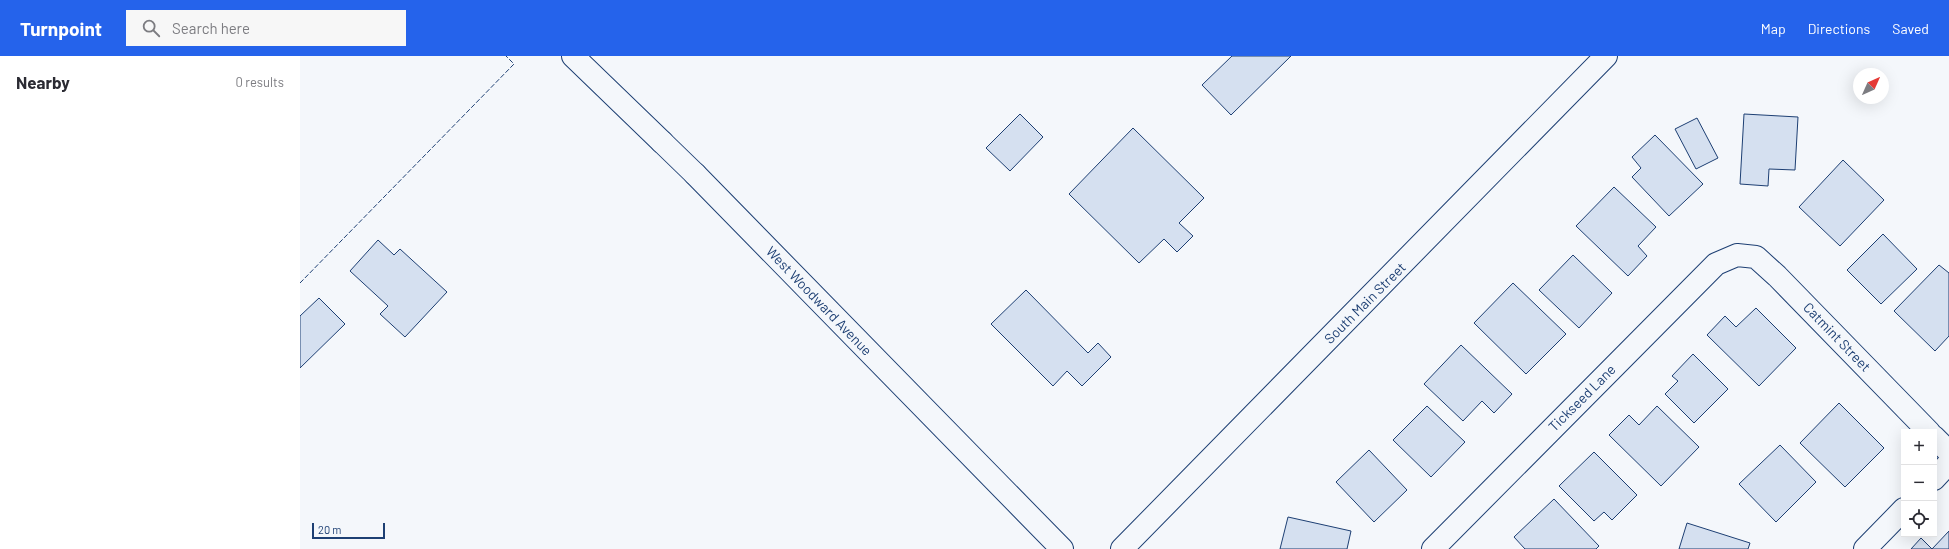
<!DOCTYPE html>
<html lang="en">
<head>
<meta charset="utf-8">
<style>
	body { margin:0; font-family:Barlow,sans-serif; background:#f7f7f7; color:#2b2b33 }
	.controls { position:absolute; right:12px; bottom:12px; display:grid; overflow:hidden; border-radius:0px; box-shadow:0 4px 16px #0002 }
	.controls button { width:36px; height:36px; display:grid; place-items:center; padding:0; border:0; border-bottom:1px solid #e1e1e2; background:#fff; color:#2b2b33; font:20px sans-serif }
	.compass { position:absolute; left:1553px; top:12px; width:36px; height:36px; border-radius:50%; background:#fff; box-shadow:0 4px 16px #0002; rotate:45deg }
	.scale { position:absolute; left:12px; bottom:10px; width:73px; box-sizing:border-box; padding-left:4px; border:2px solid #1d3f73; border-top:0; font-size:11px; line-height:14px; white-space:nowrap; color:#1d3f73; -webkit-text-stroke:3px #f4f7fb; paint-order:stroke }
	.list { margin:0; padding:0; list-style:none }
	h2 { display:flex; justify-content:space-between; align-items:center; height:52px; margin:0; padding:0 16px; font-size:17px }
	h2 small { font-size:13px; font-weight:400; color:#7c7c81 }
	.icon { flex:none; width:22px; height:22px; fill:none; stroke:currentColor; stroke-width:2; stroke-linecap:round; stroke-linejoin:round }
	.map { position:relative; flex:none; width:1649px; height:493px; overflow:hidden }
	header { display:flex; align-items:center; gap:24px; box-sizing:border-box; height:56px; padding:0 20px; background:#2563eb; color:#fff }
	header strong { font-size:19px }
	nav { display:flex; gap:22px; margin-inline-start:auto; font-size:14px }
	.search { width:280px; height:36px; background:#f7f7f7; display:flex; align-items:center; gap:10px; box-sizing:border-box; padding:0 14px; border-radius:0px; color:#7c7c81; font-size:15px }
	main { display:flex }
	aside { flex:1; background:#fff }
	.map>svg:first-child { display:block }
	.building { fill:#d5e0f0; stroke:#1d3f73 }
	.lines { fill:none; stroke-linecap:round; stroke-linejoin:round }
	.minor-casing { stroke:#1d3f73; stroke-width:24 }
	.tertiary-casing { stroke:#1d3f73; stroke-width:24 }
	.minor { stroke:#f4f7fb; stroke-width:22 }
	.tertiary { stroke:#f4f7fb; stroke-width:22 }
	.fence { stroke:#1d3f73; stroke-width:1; stroke-dasharray:5 2; stroke-linecap:butt }
	.labels { text-anchor:middle; stroke-width:3; stroke-linejoin:round; paint-order:stroke }
	.street-label { font-size:14px; fill:#1d3f73; stroke:#f4f7fb }
</style>
</head>
<body>
<header>
<strong>Turnpoint</strong>
<div class="search"><svg class="icon" aria-label="search" viewBox="0 0 24 24"><circle cx="10" cy="10" r="6"/><path d="M15 15l6 6"/></svg>Search here</div>
<nav><a>Map</a><a>Directions</a><a>Saved</a></nav>
</header>
<main>
<aside>
<h2>Nearby<small>0 results</small></h2>
<ul class="list">
</ul>
</aside>
<div class="map">
<svg width="1649" height="493" viewBox="0 0 1649 493">
	<rect width="100%" height="100%" fill="#f4f7fb"/>
	<g class="building">
		<path d="M932,0H991L931,59L902,29Z"/>
		<path d="M720,58L743,81L710,115L686,92Z"/>
		<path d="M1444,58L1498,61L1495,114L1469,113L1468,130L1440,128Z"/>
		<path d="M1397,62L1418,102L1396,113L1375,73Z"/>
		<path d="M833,72L904,142L879,167L893,180L877,196L864,183L839,207L769,138Z"/>
		<path d="M1355,79L1403,128L1369,160L1332,121L1341,112L1332,101Z"/>
		<path d="M1543,104L1584,144L1540,190L1499,151Z"/>
		<path d="M1314,131L1356,171L1338,190L1347,200L1328,220L1276,170Z"/>
		<path d="M1583,178L1617,213L1581,248L1547,214Z"/>
		<path d="M78,184L94,199L100,193L147,236L105,281L80,258L88,250L50,215Z"/>
		<path d="M1273,199L1312,237L1279,272L1239,234Z"/>
		<path d="M1639,209L1649,217V280L1635,295L1594,255Z"/>
		<path d="M1213,227L1266,278L1226,318L1174,267Z"/>
		<path d="M726,234L788,297L798,287L811,301L782,330L767,315L753,330L691,268Z"/>
		<path d="M19,242L45,268L0,312V260Z"/>
		<path d="M1456,252L1496,292L1459,330L1407,279L1425,260L1436,271Z"/>
		<path d="M1161,289L1212,338L1194,357L1182,345L1163,365L1124,328Z"/>
		<path d="M1393,298L1428,333L1394,367L1365,338L1378,325L1372,320Z"/>
		<path d="M1539,347L1584,392L1545,431L1500,387Z"/>
		<path d="M1127,350L1165,386L1131,421L1093,384Z"/>
		<path d="M1357,350L1399,391L1361,430L1309,379L1329,359L1339,369Z"/>
		<path d="M1480,389L1516,426L1476,466L1439,428Z"/>
		<path d="M1069,394L1107,434L1074,466L1036,426Z"/>
		<path d="M1294,396L1337,439L1312,464L1304,456L1294,465L1259,430Z"/>
		<path d="M1254,443L1299,490L1296,493H1225L1214,481Z"/>
		<path d="M988,461L1051,475L1047,493H980Z"/>
		<path d="M1387,467L1450,487L1448,493H1379Z"/>
		<path d="M1649,475V493H1611L1621,482L1632,493Z"/>
	</g>
	<g class="lines">
		<g class="minor-casing">
			<g id="minor">
				<path d="M362,86L395,118"/>
				<path d="M1634,381L1649,396"/>
				<path d="M1634,423L1649,407"/>
				<path d="M1133,493L1416,208L1437,199L1456,201L1477,220L1629,376"/>
				<path d="M1565,493L1604,453"/>
			</g>
		</g>
		<g class="tertiary-casing">
			<g id="tertiary">
				<path d="M273,0L362,86"/>
				<path d="M395,118L762,493"/>
				<path d="M822,493L1306,0"/>
			</g>
		</g>
		<use href="#minor" class="minor"/>
		<use href="#tertiary" class="tertiary"/>
		<path class="fence" d="M0,227L214,8L206,0"/>
	</g>
	<g class="labels">
		<g class="street-label">
			<text transform="translate(519 245) rotate(46)" y="5">West Woodward Avenue</text>
			<text transform="translate(1065 247) rotate(-45)" y="5">South Main Street</text>
			<text transform="translate(1537 281) rotate(46)" y="5">Catmint Street</text>
			<text transform="translate(1282 342) rotate(-45)" y="5">Tickseed Lane</text>
		</g>
	</g>
</svg>
<div class="controls">
<button>+</button>
<button>−</button>
<button><svg class="icon" aria-label="locate" viewBox="0 0 24 24"><circle cx="12" cy="12" r="6"/><path d="M12 2v4M12 18v4M2 12h4M18 12h4"/></svg></button>
</div>
<svg class="compass" viewBox="-18 -18 36 36"><path d="M0-13l5 13h-10z" fill="#e53935"/><path d="M0 13l5-13h-10z" fill="#7c7c81"/></svg>
<div class="scale">20 m</div>
</div>
</main>
</body>
</html>
